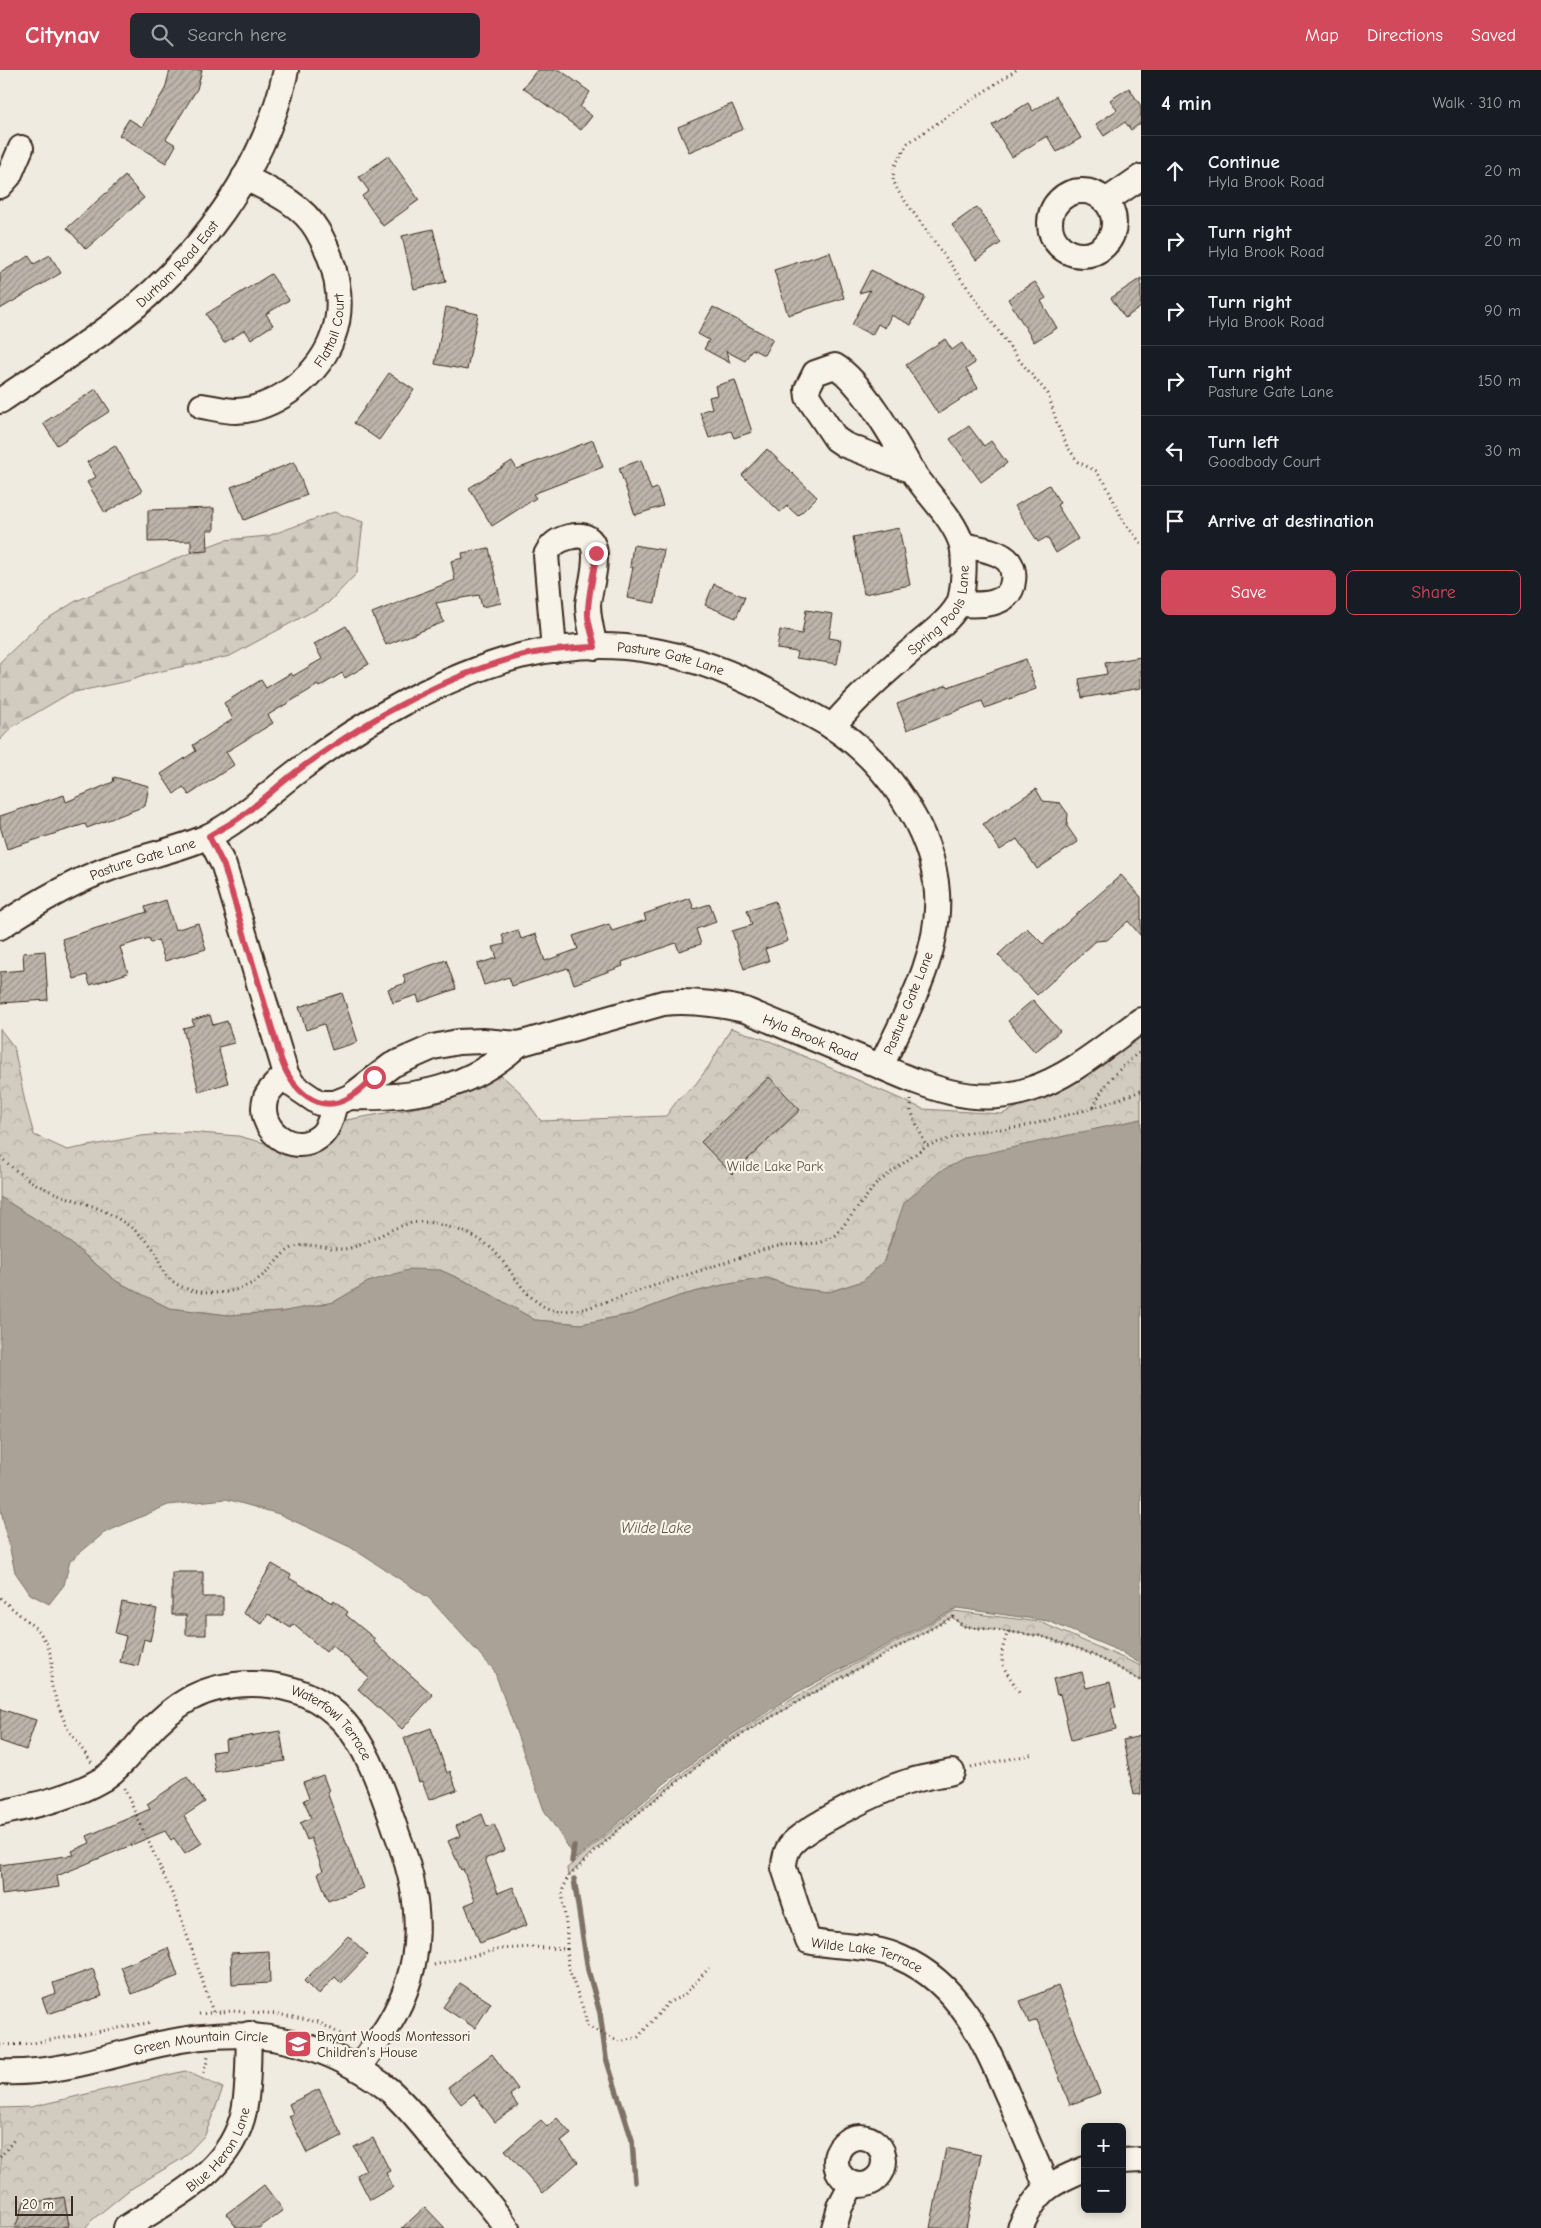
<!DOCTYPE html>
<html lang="en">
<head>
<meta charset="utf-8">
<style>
	body { margin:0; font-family:"Comic Neue",sans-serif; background:#242831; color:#f1f3f6 }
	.controls { position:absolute; right:15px; bottom:15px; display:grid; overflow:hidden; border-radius:8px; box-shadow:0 2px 8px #0003 }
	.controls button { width:45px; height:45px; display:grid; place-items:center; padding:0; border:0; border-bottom:1px solid #363941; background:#171b24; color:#f1f3f6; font:25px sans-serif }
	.scale { position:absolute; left:15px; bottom:12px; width:58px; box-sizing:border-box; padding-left:5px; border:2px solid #3b2a1e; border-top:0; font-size:14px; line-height:18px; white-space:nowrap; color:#3b2a1e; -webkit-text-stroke:4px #f7f3e8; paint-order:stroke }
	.stop { position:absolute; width:15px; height:15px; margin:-11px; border:4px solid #d1495b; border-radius:50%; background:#fff }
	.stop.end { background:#d1495b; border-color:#fff; box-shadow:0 1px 5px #0008 }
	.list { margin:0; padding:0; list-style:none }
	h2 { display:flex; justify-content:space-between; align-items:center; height:65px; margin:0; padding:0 20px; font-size:21px }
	h2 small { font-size:16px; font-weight:400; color:#9ea1a6 }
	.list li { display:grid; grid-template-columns:32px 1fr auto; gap:15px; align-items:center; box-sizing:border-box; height:70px; padding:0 20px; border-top:1px solid #363941 }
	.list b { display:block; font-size:19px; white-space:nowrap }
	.list p { margin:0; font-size:16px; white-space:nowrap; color:#9ea1a6 }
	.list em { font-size:16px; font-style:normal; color:#9ea1a6 }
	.actions { display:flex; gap:10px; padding:15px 20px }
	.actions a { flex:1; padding:11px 0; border:1px solid #d1495b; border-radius:8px; text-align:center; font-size:18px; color:#d1495b }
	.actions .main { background:#d1495b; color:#fff }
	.icon { flex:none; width:28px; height:28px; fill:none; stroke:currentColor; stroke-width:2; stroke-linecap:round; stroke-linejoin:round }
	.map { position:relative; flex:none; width:1141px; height:2158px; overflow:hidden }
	header { display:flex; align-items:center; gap:30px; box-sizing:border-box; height:70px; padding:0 25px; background:#d1495b; color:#fff }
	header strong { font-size:24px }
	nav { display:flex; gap:28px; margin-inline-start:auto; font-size:18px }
	.search { width:350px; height:45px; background:#242831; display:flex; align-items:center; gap:12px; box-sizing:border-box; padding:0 18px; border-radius:8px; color:#9ea1a6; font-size:19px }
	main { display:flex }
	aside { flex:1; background:#171b24 }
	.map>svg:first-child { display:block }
	.forest { fill:url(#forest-firs); stroke:#867a6f }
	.park { fill:url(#park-crowns); stroke:#867a6f }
	.water { fill:#aaa296; stroke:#7e7266 }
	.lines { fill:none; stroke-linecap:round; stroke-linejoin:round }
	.stream { stroke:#7e7266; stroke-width:5.5 }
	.building { fill:url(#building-hatch); stroke:#3b2a1e }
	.minor-casing { stroke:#3b2a1e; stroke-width:28 }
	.path { stroke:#3b2a1e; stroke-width:3; stroke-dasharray:1 4; stroke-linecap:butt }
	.minor { stroke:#f7f3e8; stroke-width:24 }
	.route { stroke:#d1495b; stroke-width:6 }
	.labels { text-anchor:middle; stroke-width:4.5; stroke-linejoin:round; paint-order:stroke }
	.street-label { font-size:14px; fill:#3b2a1e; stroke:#f7f3e8 }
	.park-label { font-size:14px; fill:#605246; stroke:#f7f3e8 }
	.poi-label { font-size:14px; fill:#3b2a1e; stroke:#f7f3e8; text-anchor:start }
	.water-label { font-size:15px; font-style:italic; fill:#625448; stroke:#f7f3e8 }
</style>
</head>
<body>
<header>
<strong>Citynav</strong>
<div class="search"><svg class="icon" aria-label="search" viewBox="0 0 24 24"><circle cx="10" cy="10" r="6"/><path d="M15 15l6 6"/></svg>Search here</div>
<nav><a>Map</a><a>Directions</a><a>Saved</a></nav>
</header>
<main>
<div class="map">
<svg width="1141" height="2158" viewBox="0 0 1141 2158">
	<defs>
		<pattern id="forest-firs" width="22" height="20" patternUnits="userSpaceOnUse" patternTransform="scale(1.25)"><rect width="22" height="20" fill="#d1cbc0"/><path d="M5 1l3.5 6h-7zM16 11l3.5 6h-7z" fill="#b4aea5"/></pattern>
		<pattern id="park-crowns" width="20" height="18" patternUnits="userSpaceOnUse" patternTransform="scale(1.25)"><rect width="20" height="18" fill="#d1cbc0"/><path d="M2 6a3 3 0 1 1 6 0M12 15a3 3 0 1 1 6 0" fill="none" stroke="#b4aea5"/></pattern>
		<pattern id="building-hatch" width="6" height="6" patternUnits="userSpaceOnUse" patternTransform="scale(1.25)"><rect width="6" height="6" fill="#bdb5aa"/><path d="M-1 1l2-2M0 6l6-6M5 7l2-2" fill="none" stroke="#9b938a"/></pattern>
	</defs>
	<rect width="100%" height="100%" fill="#efebe0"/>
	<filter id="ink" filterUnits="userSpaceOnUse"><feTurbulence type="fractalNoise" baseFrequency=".02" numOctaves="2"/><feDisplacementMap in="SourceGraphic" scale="10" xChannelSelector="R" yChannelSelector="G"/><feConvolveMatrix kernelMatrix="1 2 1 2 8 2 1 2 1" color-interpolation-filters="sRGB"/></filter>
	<g filter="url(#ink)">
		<path class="forest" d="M334,442L363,452L357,503L328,533L230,586L153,603L128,611L70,623L12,657L0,670V592L42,552L76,531L185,485L225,470L268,466Z"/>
		<g class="park">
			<path d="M731,958L772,972L923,1039L1002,1044L1051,1022L1141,963V1049L1032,1074L893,1162L884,1191L863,1211L829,1222L801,1219L766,1208L723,1215L679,1226L632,1244L581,1254L535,1250L476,1216L440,1200L368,1212L334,1232L281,1242L228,1245L169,1238L116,1211L61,1165L0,1127V959L14,977L25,1032L34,1065L67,1080L141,1066L187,1062L238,1066L291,1080L327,1070L346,1050L437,1034L501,1005L520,1022L541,1051L666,1046L679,1028L695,1015L709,996Z"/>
			<path d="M954,1541L1040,1552L1139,1595L1141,1596V1611L1112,1594L1080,1579L1041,1566L963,1556L952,1547L799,1631L724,1675L650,1733L588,1786L568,1807L567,1798C619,1755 669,1711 724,1673C796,1622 877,1583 954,1541Z"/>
			<path d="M185,2001L223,2018L205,2065L183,2088L129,2120L92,2150L85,2158H0V2038L31,2037Z"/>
		</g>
		<path class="water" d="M1141,1049V1594L1119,1581L1048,1551L957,1538L798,1622L724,1670L665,1713L576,1789L544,1740L494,1600L429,1528L350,1477L279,1444L226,1429L168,1435L104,1463L70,1491L64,1515L49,1534L30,1524L15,1502L0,1436V1127L61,1165L116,1211L169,1238L228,1245L281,1242L334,1232L368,1212L411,1199L440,1200L476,1216L535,1250L581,1254L632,1244L679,1226L723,1215L766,1208L801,1219L829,1222L863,1211L884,1191L904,1133L939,1102L966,1088Z"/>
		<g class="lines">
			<g class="stream">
				<path d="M572,1791L574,1776"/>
				<path d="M574,1809L588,1900L600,1943L606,1988L632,2070L635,2112"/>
			</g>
		</g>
		<g class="building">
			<path d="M170,0H202L197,19L166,69L176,75L166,93L119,65L129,49L142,57L165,19Z"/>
			<path d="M537,0H560L590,22L580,37L592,46L581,60L523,18Z"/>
			<path d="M1129,18L1141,36V53L1131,60L1125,52L1104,66L1096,54L1117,40L1110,30Z"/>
			<path d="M1056,26L1081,68L1057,82L1047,66L1012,87L992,55L1028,33L1033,41Z"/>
			<path d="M732,34L743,59L689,82L678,57Z"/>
			<path d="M388,86L419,130L383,156L362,126L369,121L359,107Z"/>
			<path d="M125,106L144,128L86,179L67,158Z"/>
			<path d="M977,137L1001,173L976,190L952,155Z"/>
			<path d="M433,159L446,212L414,219L402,166Z"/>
			<path d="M830,182L844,228L788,245L774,200Z"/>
			<path d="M50,185L61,203L0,239V203L29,186L34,194Z"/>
			<path d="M871,200L925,227L911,255L891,245L885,258L878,254L872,265L852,255L870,220L859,223Z"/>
			<path d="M271,204L289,230L266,244L273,255L251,269L245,260L224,273L206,244Z"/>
			<path d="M1141,208V237L1125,248L1111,228Z"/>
			<path d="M1035,212L1046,228L1041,231L1057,258L1034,272L1008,229Z"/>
			<path d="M446,237L478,244L467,300L435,294Z"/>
			<path d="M713,237L773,269L764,285L752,279L745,291L726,281L730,293L704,279L709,270L698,264Z"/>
			<path d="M945,269L952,280L962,273L975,293L966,299L978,318L938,344L906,295Z"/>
			<path d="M389,303L414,320L379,370L354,353Z"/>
			<path d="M735,310L752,362L734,368L731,361L709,368L700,342L712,338L709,327L717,325L715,316Z"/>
			<path d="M96,319L110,341L57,375L43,353Z"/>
			<path d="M969,356L984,376L991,371L1007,393L981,412L950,369Z"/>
			<path d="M593,370L603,397L533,424L536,428L492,456L469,418L512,391L517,399Z"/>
			<path d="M115,375L142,421L105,443L87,412L96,407L87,392Z"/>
			<path d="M767,379L817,427L798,446L787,436L780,442L742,405Z"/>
			<path d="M641,390L651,420L657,418L663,436L635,445L619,398Z"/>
			<path d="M294,392L307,425L244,450L231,417Z"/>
			<path d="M1049,415L1060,433L1057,435L1078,469L1056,483L1047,467L1038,472L1015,436Z"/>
			<path d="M214,438V460H207L208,481L191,482V471L148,472V440Z"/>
			<path d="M899,458L910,515L864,524L853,467Z"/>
			<path d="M633,475L664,480L655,533L627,528L633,497H630Z"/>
			<path d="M489,478L501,533L482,537L479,525L436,533L444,552L386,575L372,543L455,510L451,491L463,488L462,483Z"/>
			<path d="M714,514L745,527L736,548L705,535Z"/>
			<path d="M806,540L833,544L829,568L841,570L837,594L796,588L797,582L777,579L780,560L802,564Z"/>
			<path d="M346,556L369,594L345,608L342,603L319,617L318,615L268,645L273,653L226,682L234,695L189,725L183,717L174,724L161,704L196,681L193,675L233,649L224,633L261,610L266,618L291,603L293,606L322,589L314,574Z"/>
			<path d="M1141,587V618L1082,628L1079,609L1107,604L1105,593Z"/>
			<path d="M1026,589L1036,619L985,638L982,631L907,660L897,634L947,615L948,617Z"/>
			<path d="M114,707L149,716L145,736L87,758L85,754L7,779L0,756V746L64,725L66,732L113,712Z"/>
			<path d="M1036,719L1043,731L1060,733L1068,744L1067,756L1078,772L1037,799L1017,769L1000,780L983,754Z"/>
			<path d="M1121,805L1141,827V866L1128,851L1107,870L1096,871L1037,925L998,885L1027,858L1043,874Z"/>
			<path d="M690,828L694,839L710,834L716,852L696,859L701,874L679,881L676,873L622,892L623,896L574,914L568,898L512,916L509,907L484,915L477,894L497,888L493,877L505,874L502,865L518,860L521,869L536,864L545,891L578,879L573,866L609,854L612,861L646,850L644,844Z"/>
			<path d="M166,830L175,860L198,853L206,879L165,891L158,870L151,873L149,868L120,877L128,903L90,915L87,905L74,909L62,869L147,842L145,837Z"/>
			<path d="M775,831L788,871L765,879L769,891L744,899L732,861L752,855L747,840Z"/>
			<path d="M45,881L48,930L0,933V902L24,900L23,883Z"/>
			<path d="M446,890L456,919L419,932L417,925L393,933L388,919L406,913L403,905Z"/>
			<path d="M342,923L358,972L332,980L324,954L306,960L299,937Z"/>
			<path d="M1033,930L1060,961L1035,982L1008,951Z"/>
			<path d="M210,945L213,955L227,951L234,973L218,977L228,1013L199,1022L183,958L194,955L192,950Z"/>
			<path d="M769,1007L800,1040L732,1104L701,1072Z"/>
			<path d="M272,1494L291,1505L289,1508L332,1533L334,1530L348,1542L346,1545L375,1569L373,1571L433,1625L402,1659L358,1619L369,1607L332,1575L326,1582L293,1554L291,1558L268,1544L262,1554L243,1543Z"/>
			<path d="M172,1502H203V1527H223V1545H206V1565H186V1545H172Z"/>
			<path d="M122,1532L157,1539L150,1571L144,1569L138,1596L120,1592L126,1566L115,1563Z"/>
			<path d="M1082,1602L1086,1618L1110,1612L1116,1637L1111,1638L1116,1659L1071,1670L1060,1624L1057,1625L1053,1609Z"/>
			<path d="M0,1639L36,1650L26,1680L0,1671Z"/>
			<path d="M431,1658L447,1703L450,1701L457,1720L429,1730L422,1711L419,1712L404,1668Z"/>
			<path d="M280,1661L285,1691L215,1702L212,1682L226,1680L225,1670Z"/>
			<path d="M1141,1666V1724L1134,1725L1123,1670Z"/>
			<path d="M323,1705L329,1721L327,1722L363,1818L328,1831L318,1803L323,1801L311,1768L307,1770L300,1753L311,1748L304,1730L309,1728L303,1712Z"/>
			<path d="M187,1707L205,1732L184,1746L202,1773L185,1784L174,1768L171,1770L165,1761L57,1806L59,1817L2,1825L0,1795L74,1785L72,1781L90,1773L87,1766L150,1739L147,1734Z"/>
			<path d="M482,1744L487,1757L494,1754L505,1780L485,1789L498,1823L513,1817L527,1855L480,1873L465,1835L475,1831L463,1799L461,1800L448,1771L460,1766L456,1756Z"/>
			<path d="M348,1866L368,1885L341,1913L335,1907L318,1925L304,1911Z"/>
			<path d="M168,1878L178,1906L132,1924L121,1897Z"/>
			<path d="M269,1881L270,1913L232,1915L231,1883Z"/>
			<path d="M93,1899L102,1926L48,1944L42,1928L56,1923L53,1913Z"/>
			<path d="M460,1913L491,1933L475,1958L443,1937Z"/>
			<path d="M1058,1916L1100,2023L1070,2035L1037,1950L1029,1953L1020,1931Z"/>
			<path d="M492,1984L518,2019L510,2025L518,2036L495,2052L474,2024L461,2034L448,2017Z"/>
			<path d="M319,2019L342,2066L307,2083L289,2046L293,2044L289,2034Z"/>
			<path d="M557,2048L571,2064L561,2072L578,2092L543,2123L505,2080L541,2050L547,2057Z"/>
			<path d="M373,2068L390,2101L386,2103L393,2117L370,2130L357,2105L366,2100L354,2077Z"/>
			<path d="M946,2078L981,2085L966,2158H930Z"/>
			<path d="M264,2115L283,2140L259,2158H237L226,2144Z"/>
			<path d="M64,2127L69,2156L57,2158H15L25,2130L32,2133Z"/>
			<path d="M425,2137L445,2158H402Z"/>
		</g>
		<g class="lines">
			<g class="minor-casing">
				<g id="minor">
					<path d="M0,116L9,106L21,78"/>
					<circle cx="1082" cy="153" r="32"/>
					<path d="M1106,131L1141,107"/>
					<path id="s1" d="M0,331C38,305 79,280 116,252C196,191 265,101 286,0"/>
					<path id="s2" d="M202,336C214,338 225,341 236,341C277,339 320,304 333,266C346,232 335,190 317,160C301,133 271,121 244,107"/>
					<path d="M959,534C978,535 1011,537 1013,511C1014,505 1013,498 1009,492C999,480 976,478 962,475"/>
					<path d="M554,580L546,485C551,475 557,470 569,467C612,456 589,516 588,535C588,549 592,563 595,577"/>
					<path id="s3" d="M832,657C857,627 885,603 914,578C929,565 948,552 958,535C964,524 965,487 962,475C953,446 926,424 911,399C895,371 862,312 835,296L815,303L807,319L808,327L836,369L845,375L913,401"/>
					<path id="s4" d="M209,766L224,796L286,1004L294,1016L319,1033H335L350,1027L392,995L433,977L458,972L483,971L519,974L663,933C691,930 718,934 745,940C783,956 820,971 858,987C914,1010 966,1040 1028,1020C1070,1007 1106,975 1141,950"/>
					<path id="s5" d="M0,857C37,832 73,811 116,796C147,785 179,780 209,766C243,749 269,722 299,700C362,652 444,606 520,586C553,578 591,574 625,577C685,582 739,604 791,634C804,641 818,648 831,656C884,690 933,758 937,823C941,884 906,943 881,996"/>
					<path d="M286,1004C279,1011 270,1018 266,1027C255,1058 292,1088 319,1067C329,1060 332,1045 335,1033"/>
					<path d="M350,1027C416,1029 469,1019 519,974"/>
					<path id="s6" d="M952,1702C939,1705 925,1707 911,1711C887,1717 804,1757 790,1776C786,1782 784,1790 784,1798L808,1871C839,1878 871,1874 901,1888C960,1914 984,1971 1008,2026C1021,2056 1034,2087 1047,2117"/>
					<path id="s7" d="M0,1743C35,1735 71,1728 103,1709C121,1697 132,1681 146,1665C158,1651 175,1637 191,1628C216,1615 242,1612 270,1615C358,1626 374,1701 400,1772C423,1835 425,1894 389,1954C380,1969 368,1984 358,1998"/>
					<path id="s8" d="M0,2002C54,2005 108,1986 160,1974C224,1960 281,1961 341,1990C357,1998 375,2008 389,2020C411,2039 428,2063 447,2085C467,2109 489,2132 507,2158"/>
					<circle cx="860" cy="2091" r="24"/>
					<path d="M1122,2091L1141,2090"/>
					<path id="s9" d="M126,2158C173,2127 231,2102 244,2041C249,2016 248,1989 249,1964"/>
					<path d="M834,2158L840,2137L852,2114"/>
					<path d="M1020,2158C1037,2121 1048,2114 1085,2099"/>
				</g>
			</g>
			<g class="path">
				<path d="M1016,0L908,73L894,97L893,110L898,121L1020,291L1048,324L1058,356L1067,376L1078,392L1096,401L1104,411L1125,454L1141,473"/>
				<path d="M911,1030V1041L926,1076"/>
				<path d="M1094,1037C1102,1014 1122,996 1141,981"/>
				<path d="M0,1087C13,1098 25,1109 40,1116C62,1128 88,1132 110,1144C124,1152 141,1163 151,1176C160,1187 159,1202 172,1211C196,1229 238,1226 261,1207C274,1198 281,1180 298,1176C315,1172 333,1182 350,1178C378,1171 401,1147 432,1153C453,1157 478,1165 493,1180C511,1198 523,1227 547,1238C558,1243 572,1240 584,1239L762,1180L783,1175L820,1173L836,1165L877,1113L926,1076L971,1062L1022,1057L1094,1038L1141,1021"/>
				<path d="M0,1528L39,1561L47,1574L52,1589L51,1614L58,1635L67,1658L92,1693"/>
				<path d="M1008,1561C996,1595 1002,1594 1020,1623"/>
				<path d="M971,1697L1034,1684"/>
				<path d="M124,1718L175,1830L213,1942"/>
				<path d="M567,1879C567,1908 583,1928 587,1956L620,1972L638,1967L668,1933L684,1925L709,1898"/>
				<path d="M434,1895L501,1879L532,1877L567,1879V1863L562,1822L568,1807L627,1752L724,1675L799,1631L953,1547L963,1556L1041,1566L1080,1579L1112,1594L1141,1611"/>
				<path d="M253,1942L277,1944L318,1952L352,1970"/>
				<path d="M199,1944L232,1941L247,1942"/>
				<path d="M0,1975L27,1974L153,1952"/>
				<path d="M204,2003L208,1987"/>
				<path d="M0,2087L14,2070"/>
			</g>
			<use href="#minor" class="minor"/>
		</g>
	</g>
	<g class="lines" filter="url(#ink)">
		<path class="route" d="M374,1007C367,1014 359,1022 350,1027C318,1047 291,1018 281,989L224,796L209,766C219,760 229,755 239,748C260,733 279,714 301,698C366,651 441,607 520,586C545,580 570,578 595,577C593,567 589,556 588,546C587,525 595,504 596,483"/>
	</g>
	<defs>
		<g id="school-square" transform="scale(1.4375)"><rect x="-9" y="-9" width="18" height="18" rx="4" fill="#d1495b" stroke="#f7f3e8"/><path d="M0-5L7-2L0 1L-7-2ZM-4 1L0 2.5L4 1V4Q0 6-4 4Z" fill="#fff"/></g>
	</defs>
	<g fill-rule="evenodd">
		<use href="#school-square" x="298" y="1974"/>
	</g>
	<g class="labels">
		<g class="street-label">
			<text dy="5" stroke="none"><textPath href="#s1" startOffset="225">Durham Road East</textPath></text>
			<text dy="5" stroke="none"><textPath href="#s2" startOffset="168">Flattail Court</textPath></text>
			<text dy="5" stroke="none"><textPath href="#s3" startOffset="162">Spring Pools Lane</textPath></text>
			<text dy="5" stroke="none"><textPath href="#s5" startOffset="744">Pasture Gate Lane</textPath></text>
			<text dy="5" stroke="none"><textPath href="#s5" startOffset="159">Pasture Gate Lane</textPath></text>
			<text transform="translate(908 933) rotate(-68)" y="5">Pasture Gate Lane</text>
			<text dy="5" stroke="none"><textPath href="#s4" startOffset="815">Hyla Brook Road</textPath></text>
			<text dy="5" stroke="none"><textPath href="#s7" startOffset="386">Waterfowl Terrace</textPath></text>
			<text dy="5" stroke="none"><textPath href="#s6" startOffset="341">Wilde Lake Terrace</textPath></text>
			<text dy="5" stroke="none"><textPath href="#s8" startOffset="204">Green Mountain Circle</textPath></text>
			<text dy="5" stroke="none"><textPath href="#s9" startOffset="124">Blue Heron Lane</textPath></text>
		</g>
		<g class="park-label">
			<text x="775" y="1101">Wilde Lake Park</text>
		</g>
		<g class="poi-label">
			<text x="317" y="1971">Bryant Woods Montessori<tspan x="317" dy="16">Children's House</tspan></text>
		</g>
		<g class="water-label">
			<text x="656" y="1463">Wilde Lake</text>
		</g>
	</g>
</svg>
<div class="controls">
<button>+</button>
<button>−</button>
</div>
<div class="scale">20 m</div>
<div class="stop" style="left:374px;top:1007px"></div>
<div class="stop end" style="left:596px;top:483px"></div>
</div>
<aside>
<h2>4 min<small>Walk · 310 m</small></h2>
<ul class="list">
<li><svg class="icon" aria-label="ahead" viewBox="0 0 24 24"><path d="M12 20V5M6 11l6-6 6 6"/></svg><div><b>Continue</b><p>Hyla Brook Road</p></div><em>20 m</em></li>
<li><svg class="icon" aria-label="right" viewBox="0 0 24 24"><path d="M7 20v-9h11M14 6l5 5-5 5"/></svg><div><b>Turn right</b><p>Hyla Brook Road</p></div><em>20 m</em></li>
<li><svg class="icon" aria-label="right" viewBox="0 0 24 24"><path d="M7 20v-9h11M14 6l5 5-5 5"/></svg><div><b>Turn right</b><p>Hyla Brook Road</p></div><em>90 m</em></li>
<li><svg class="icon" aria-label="right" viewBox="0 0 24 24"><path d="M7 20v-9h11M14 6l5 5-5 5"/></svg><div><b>Turn right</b><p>Pasture Gate Lane</p></div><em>150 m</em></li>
<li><svg class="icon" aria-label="left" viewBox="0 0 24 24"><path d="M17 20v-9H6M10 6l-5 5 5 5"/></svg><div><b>Turn left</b><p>Goodbody Court</p></div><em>30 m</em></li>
<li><svg class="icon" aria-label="arrive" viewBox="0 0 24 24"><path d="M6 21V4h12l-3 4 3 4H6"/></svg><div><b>Arrive at destination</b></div></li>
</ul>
<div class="actions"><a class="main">Save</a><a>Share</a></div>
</aside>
</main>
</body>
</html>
